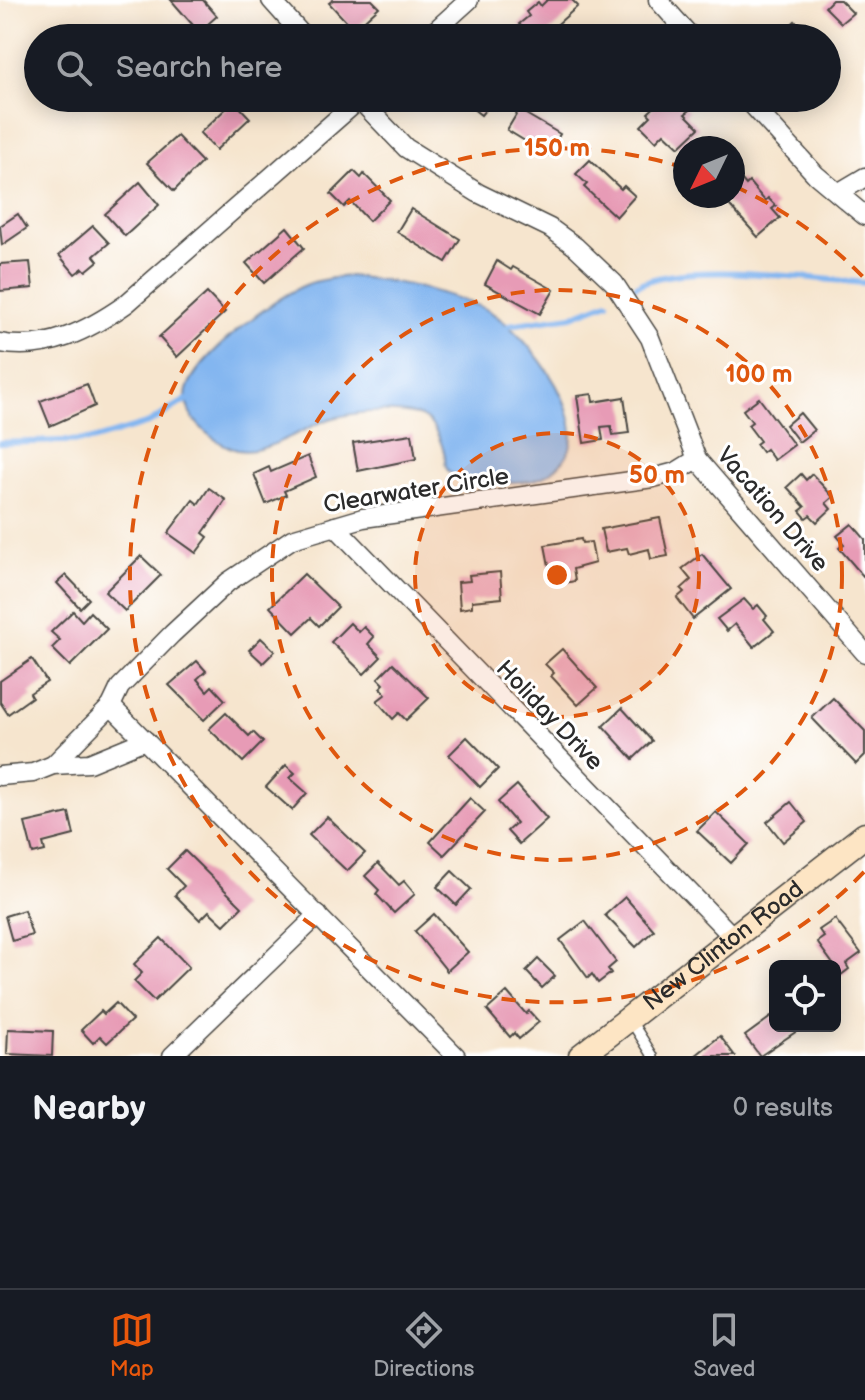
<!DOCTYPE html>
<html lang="en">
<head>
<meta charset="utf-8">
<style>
	body { margin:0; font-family:"Balsamiq Sans",sans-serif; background:#242831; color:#f1f3f6 }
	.controls { position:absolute; right:24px; bottom:24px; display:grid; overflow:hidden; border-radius:12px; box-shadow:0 4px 20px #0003 }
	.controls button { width:72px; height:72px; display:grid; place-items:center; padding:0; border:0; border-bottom:2px solid #363941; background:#171b24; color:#f1f3f6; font:40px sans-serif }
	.compass { position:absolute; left:673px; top:136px; width:72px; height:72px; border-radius:50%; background:#171b24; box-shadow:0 4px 20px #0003; rotate:227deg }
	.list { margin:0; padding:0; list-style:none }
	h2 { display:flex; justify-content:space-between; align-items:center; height:104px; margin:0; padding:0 32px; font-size:34px }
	h2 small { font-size:26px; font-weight:400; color:#9ea1a6 }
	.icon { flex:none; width:44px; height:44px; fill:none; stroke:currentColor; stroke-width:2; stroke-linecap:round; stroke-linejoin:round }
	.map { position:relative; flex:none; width:865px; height:1056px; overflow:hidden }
	.search { position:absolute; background:#171b24; box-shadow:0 4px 20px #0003; left:24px; right:24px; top:24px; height:88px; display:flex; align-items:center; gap:20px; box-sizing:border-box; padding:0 28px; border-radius:44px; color:#9ea1a6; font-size:30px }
	.sheet { height:232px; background:#171b24 }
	nav { display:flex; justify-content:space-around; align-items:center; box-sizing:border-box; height:112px; border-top:2px solid #363941; background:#171b24; font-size:22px; color:#9ea1a6 }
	nav a { display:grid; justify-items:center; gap:4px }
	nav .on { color:#ea580c }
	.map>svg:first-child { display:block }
	.water { fill:#83b6f0; stroke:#57708e; stroke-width:2 }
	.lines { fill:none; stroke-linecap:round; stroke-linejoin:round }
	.stream { stroke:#83b6f0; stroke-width:6 }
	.building { fill:#e79bb6 }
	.lane-casing { stroke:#494743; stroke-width:12 }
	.street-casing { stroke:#494743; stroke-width:21 }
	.secondary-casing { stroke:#494743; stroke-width:27 }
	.lane { stroke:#fff; stroke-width:9 }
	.street { stroke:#fff; stroke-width:18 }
	.secondary { stroke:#fde5c4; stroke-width:24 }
	.ring { fill:none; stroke:#df570e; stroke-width:4; stroke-dasharray:14 10 }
	.labels { text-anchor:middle; stroke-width:6; stroke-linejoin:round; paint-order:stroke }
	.street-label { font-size:24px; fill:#2b2b2b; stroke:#fff }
	.centre { fill:#df570e; stroke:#fff; stroke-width:4 }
	.ring-label { font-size:24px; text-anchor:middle; font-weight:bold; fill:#df570e; stroke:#fff; stroke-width:6; stroke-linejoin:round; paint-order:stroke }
</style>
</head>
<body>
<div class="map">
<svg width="865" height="1056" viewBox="0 0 865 1056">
	<rect width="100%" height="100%" fill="#fff"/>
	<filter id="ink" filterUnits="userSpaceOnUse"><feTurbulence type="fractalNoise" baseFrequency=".0125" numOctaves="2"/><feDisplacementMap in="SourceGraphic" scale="16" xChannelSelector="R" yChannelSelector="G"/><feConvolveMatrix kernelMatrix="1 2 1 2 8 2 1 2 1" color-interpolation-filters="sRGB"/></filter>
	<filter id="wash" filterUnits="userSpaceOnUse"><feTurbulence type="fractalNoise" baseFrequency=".006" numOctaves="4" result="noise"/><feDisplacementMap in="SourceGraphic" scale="32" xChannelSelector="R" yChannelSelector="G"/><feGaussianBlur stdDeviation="1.8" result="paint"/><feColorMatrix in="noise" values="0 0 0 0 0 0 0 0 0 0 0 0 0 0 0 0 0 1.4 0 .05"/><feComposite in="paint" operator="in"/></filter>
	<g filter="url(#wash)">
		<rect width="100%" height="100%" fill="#f6e5ce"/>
		<path class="water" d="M349,276C392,280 438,290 479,306C519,322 597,417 564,460C556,469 546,477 535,480C520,484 455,484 447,469C444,465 446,457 444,452C440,438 432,418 417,415C388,409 355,411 327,420C300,429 259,460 231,448C210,439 181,416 187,390C195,358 277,295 308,284C321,279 335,278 349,276Z"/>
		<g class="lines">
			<g class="stream">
				<path d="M636,286C681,260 810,279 865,283"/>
				<path d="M509,325L572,316L608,302"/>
				<path d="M0,443L92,440L149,423L186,400"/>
			</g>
		</g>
		<g id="blocks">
			<g class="building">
				<path d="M171,0H203L217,16L199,32Z"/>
				<path d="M333,0H372L379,7L354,30L329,3Z"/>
				<path d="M547,0H572L578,6L542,38H532L519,24L529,16L526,12L538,2L541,6Z"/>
				<path d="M832,0H840L853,13L841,23L825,7Z"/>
				<path d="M795,21L810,38H776Z"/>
				<path d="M459,98H495L481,115Z"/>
				<path d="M664,98H672L681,108L684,106L689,111L685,114L699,128L679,147L664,133L656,141L641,126L651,116L648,113Z"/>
				<path d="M234,101L250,118L216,150L200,133Z"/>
				<path d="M519,110L560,134L548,155L507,130Z"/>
				<path d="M177,136L202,162L174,191L147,163Z"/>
				<path d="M590,160L621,189L624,186L635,196L616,217L584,187L587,184L576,174Z"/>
				<path d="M354,171L361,178L364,174L390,200L369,221L350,201L344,207L331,194Z"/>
				<path d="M741,179L746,185L749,182L765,201L768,198L776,206L772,209L780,218L758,237L721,196H733V182L735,184Z"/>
				<path d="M140,182L159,205L125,236L105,214Z"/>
				<path d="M411,209L460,239L446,262L397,232Z"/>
				<path d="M18,214L27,228L2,245L0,226Z"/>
				<path d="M93,226L109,243L94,256L98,261L86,271L83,268L75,274L59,255Z"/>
				<path d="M287,227L304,248L264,283L246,263Z"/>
				<path d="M497,261L511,270L513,267L554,290L540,314L485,284Z"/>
				<path d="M30,262L33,288L0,291V264Z"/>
				<path d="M207,293L225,312L177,357L159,337Z"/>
				<path d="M87,384L95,406L50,426L40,401Z"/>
				<path d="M592,394L593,402L624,397L629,433L613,435L611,426L601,427L603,440L584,443L577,396Z"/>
				<path d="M759,398L794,445L774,460L766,449L762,452L756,444L760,441L748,425L752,422L743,410Z"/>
				<path d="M800,413L814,430L799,442L786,425Z"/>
				<path d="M412,434L416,459L358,471L353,443Z"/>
				<path d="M308,456L316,477L284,491L286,495L266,504L254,474L269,467L271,472Z"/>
				<path d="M801,474L806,480L812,474L833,497L826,503L831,509L817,522L810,515L806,518L800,511L805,507L787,487Z"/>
				<path d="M209,488L226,500L203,533L208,537L196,553L168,533L193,500L198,504Z"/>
				<path d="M660,518L668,556L651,559L649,549L629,554L627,548L606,552L601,529Z"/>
				<path d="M852,524L865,539V574L863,576L839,548L844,544L837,536Z"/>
				<path d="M581,539L582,543L591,542L595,563L573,569L575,581L559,584L557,570L550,571L545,545Z"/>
				<path d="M702,554L731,589L693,619L677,598L684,592L681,589L691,580L682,569Z"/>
				<path d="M141,556L161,575L125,611L105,592Z"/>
				<path d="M500,572L502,598L472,601V607L460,609L458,582L470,581L469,575Z"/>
				<path d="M304,574L338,607L319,626L311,618L295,633L270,607Z"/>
				<path d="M66,575L89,599L80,608L57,583Z"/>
				<path d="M744,599L753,609L758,605L767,616L764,619L774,631L754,647L735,624L727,631L717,619Z"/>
				<path d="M73,611L82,621L90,612L107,629L70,666L52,648L60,640L51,632Z"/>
				<path d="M350,623L359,632L364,627L374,637L368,644L381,657L364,674L331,642Z"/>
				<path d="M261,638L275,651L263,663L249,650Z"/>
				<path d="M562,649L597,688L578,705L551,676L554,673L545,664Z"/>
				<path d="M32,659L47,682L30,693L32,697L8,714L0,702V681Z"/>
				<path d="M197,661L206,671L197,679L207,691L212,686L225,700L204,720L169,685Z"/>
				<path d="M393,663L429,698L406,720L399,713L393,719L377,701L386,694L380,688L384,684L378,678Z"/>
				<path d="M833,698L865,731V755L856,764L812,718Z"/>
				<path d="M622,708L652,741L633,759L603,726Z"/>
				<path d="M226,713L249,736L253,732L263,742L243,762L209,729Z"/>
				<path d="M467,737L498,769L480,787L449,755Z"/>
				<path d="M286,765L295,773L290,778L307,793L292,810L266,787Z"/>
				<path d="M517,785L547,819L519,844L507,831L516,823L498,802Z"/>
				<path d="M470,798L485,812L444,855L430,842Z"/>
				<path d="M791,802L807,822L783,842L767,822Z"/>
				<path d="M716,812L749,844L731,863L697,831Z"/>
				<path d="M69,813L74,835L43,843L45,851L33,854L25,823Z"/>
				<path d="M327,817L365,853L347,871L309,835Z"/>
				<path d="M185,851L242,907L224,925L209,911L200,920L175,895L184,886L167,869Z"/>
				<path d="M378,863L399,885L404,881L415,894L394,913L376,894L379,890L365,876Z"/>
				<path d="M452,871L471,889L456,905L437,887Z"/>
				<path d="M625,897L654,930L636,947L605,915Z"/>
				<path d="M24,910L32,935L12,941L5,916Z"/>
				<path d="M434,914L468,952L447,971L415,931Z"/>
				<path d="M835,919L861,953L846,964L849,969L841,975L817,942L824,937L819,930Z"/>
				<path d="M585,921L616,962L608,969L611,973L598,983L592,974L588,978L560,940Z"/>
				<path d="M161,938L189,967L154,1001L134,981L142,973L134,964Z"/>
				<path d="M538,959L555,976L542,988L526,971Z"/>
				<path d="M507,992L526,1014L529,1011L539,1022L519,1039L514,1033L510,1037L487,1010Z"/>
				<path d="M116,1003L132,1020L107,1043L100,1036L93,1043L81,1030L101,1011L104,1014Z"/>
				<path d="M775,1014V1026H798L800,1029L760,1056L745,1036Z"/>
				<path d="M8,1029L53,1031L52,1056L7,1054Z"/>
				<path d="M720,1036L735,1056H695Z"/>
			</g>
		</g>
	</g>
	<g filter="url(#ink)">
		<use href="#blocks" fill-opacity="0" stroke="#494743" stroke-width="2"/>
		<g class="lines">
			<g class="lane-casing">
				<path id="lane" d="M629,1018L653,1056"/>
			</g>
			<g class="street-casing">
				<g id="street">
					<path d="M271,0L305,38"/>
					<path d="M658,0L692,38"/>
					<path d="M427,38L469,0"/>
					<path d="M358,98L406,148L478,193L550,228L576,247L614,283L650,338L697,459L865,653"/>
					<path d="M746,98L816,175L865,216"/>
					<path d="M838,193L865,177"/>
					<path d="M0,343C47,352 89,330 126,304L361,98"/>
					<path d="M335,526L732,936"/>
					<path d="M111,706L456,1056"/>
					<path d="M53,765L111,706L120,687L172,634L228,582L292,539L363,518L653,478L676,472L697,459"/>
					<path d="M0,776L33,773L53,765L89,763L145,740"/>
					<path d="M172,1056L318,915"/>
				</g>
			</g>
			<g class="secondary-casing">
				<g id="secondary">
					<path id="s1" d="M581,1056L865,835"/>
				</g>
			</g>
			<use href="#lane" class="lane"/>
			<use href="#street" class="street"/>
			<use href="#secondary" class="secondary"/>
		</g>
	</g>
	<circle cx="557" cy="575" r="142" fill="#df570e" fill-opacity=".12"/>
	<g class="ring">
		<circle cx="557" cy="575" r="142"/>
		<circle cx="557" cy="575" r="285"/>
		<path d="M864 872A427 427 0 1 1 682 167M734 186A427 427 0 0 1 864 278"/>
	</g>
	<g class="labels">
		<g class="street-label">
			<text transform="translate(416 490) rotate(-9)" y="8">Clearwater Circle</text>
			<text transform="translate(773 509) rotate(49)" y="8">Vacation Drive</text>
			<text transform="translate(550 715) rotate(46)" y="8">Holiday Drive</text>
			<text dy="8" stroke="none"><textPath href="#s1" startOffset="180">New Clinton Road</textPath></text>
		</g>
	</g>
	<circle cx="557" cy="575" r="12" class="centre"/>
	<g class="ring-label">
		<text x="557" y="156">150 m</text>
		<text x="759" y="382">100 m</text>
		<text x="657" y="483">50 m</text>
	</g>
</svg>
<div class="controls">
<button><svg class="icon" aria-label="locate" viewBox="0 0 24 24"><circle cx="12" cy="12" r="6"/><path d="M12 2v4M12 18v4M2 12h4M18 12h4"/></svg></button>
</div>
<svg class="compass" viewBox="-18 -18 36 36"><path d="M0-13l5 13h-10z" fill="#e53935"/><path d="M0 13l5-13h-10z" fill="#9ea1a6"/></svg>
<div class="search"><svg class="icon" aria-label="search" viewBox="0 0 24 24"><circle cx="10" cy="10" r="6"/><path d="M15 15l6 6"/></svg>Search here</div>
</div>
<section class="sheet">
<h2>Nearby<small>0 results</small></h2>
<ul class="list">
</ul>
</section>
<nav>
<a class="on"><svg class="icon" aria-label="map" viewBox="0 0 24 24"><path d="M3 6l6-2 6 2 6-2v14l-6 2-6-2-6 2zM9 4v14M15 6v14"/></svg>Map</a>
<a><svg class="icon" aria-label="directions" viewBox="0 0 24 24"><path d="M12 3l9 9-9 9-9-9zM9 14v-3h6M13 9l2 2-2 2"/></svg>Directions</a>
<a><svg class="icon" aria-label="saved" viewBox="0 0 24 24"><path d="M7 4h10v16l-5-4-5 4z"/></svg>Saved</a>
</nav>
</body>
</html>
